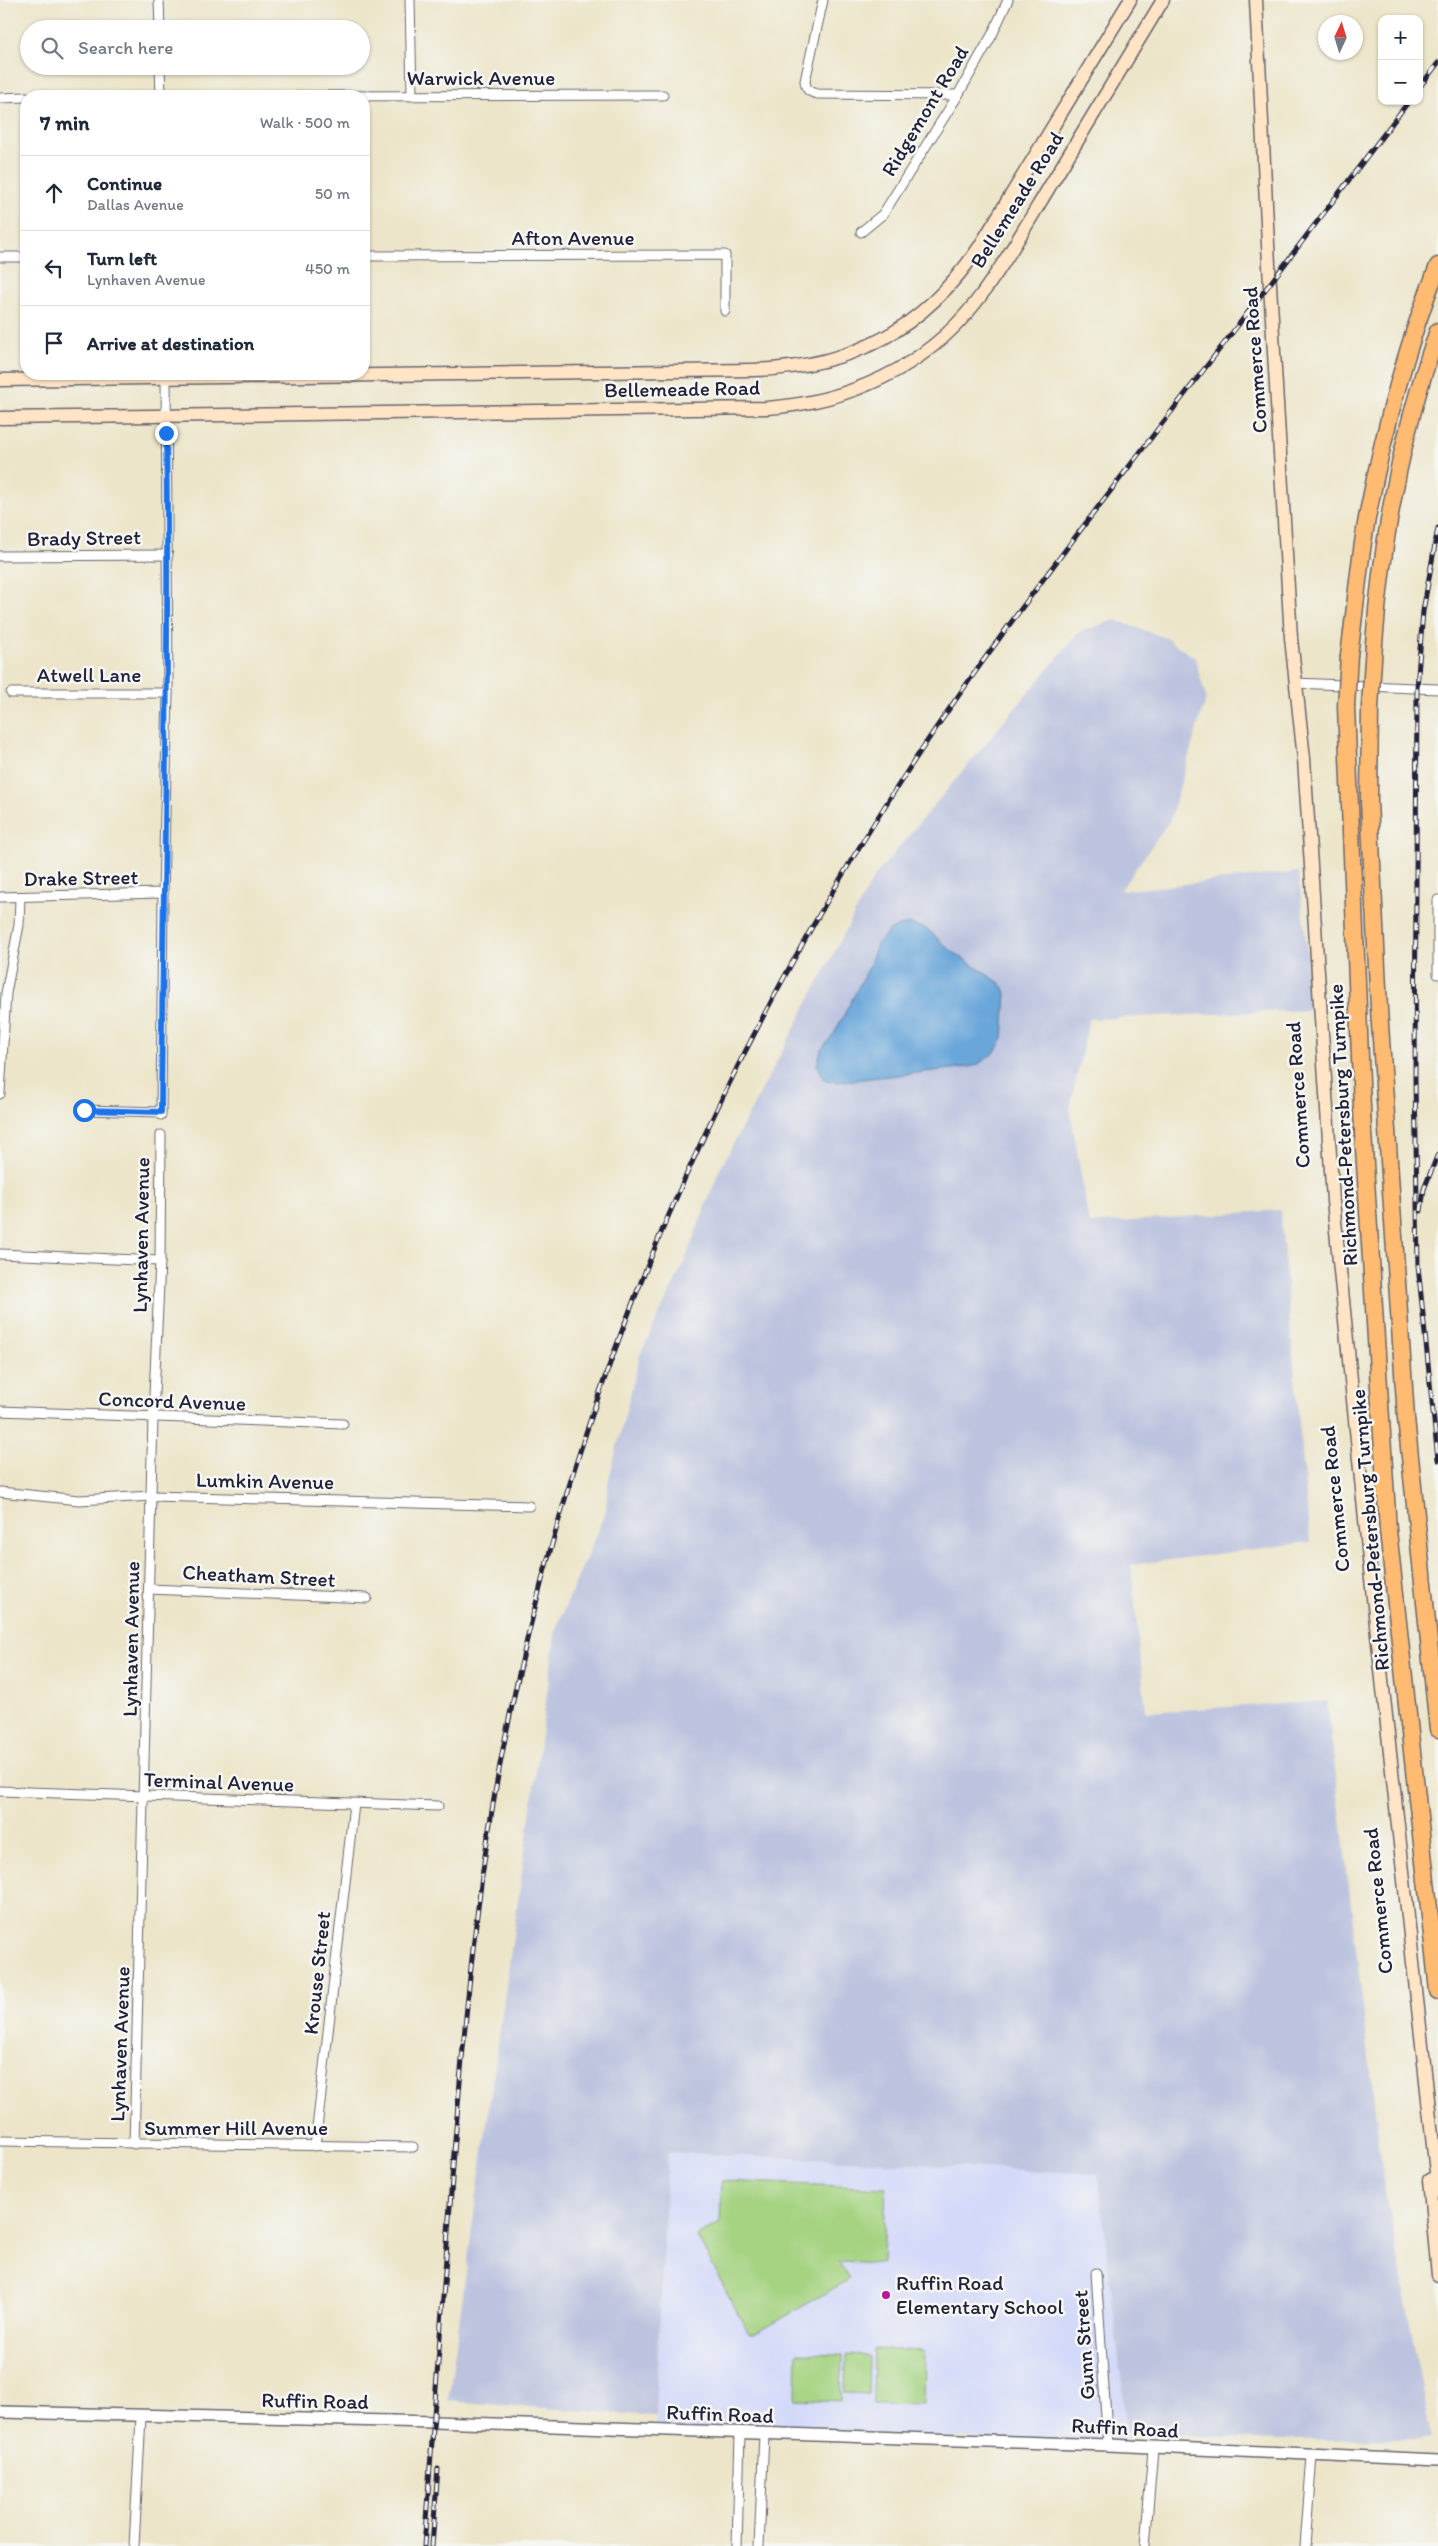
<!DOCTYPE html>
<html lang="en">
<head>
<meta charset="utf-8">
<style>
	body { margin:0; font-family:Itim,sans-serif; background:#f2f2f3; color:#1f2937 }
	.controls { position:absolute; right:15px; top:15px; display:grid; overflow:hidden; border-radius:10px; box-shadow:0 1px 4px #0004 }
	.controls button { width:45px; height:45px; display:grid; place-items:center; padding:0; border:0; border-bottom:1px solid #e0e1e3; background:#fff; color:#1f2937; font:25px sans-serif }
	.compass { position:absolute; left:1318px; top:15px; width:45px; height:45px; border-radius:50%; background:#fff; box-shadow:0 1px 4px #0004; rotate:4deg }
	.stop { position:absolute; width:15px; height:15px; margin:-11px; border:4px solid #1a73e8; border-radius:50%; background:#fff }
	.stop.end { background:#1a73e8; border-color:#fff; box-shadow:0 1px 5px #0008 }
	.list { margin:0; padding:0; list-style:none }
	h2 { display:flex; justify-content:space-between; align-items:center; height:65px; margin:0; padding:0 20px; font-size:21px }
	h2 small { font-size:16px; font-weight:400; color:#747a83 }
	.list li { display:grid; grid-template-columns:32px 1fr auto; gap:15px; align-items:center; box-sizing:border-box; height:75px; padding:0 20px; border-top:1px solid #e0e1e3 }
	.list b { display:block; font-size:19px; white-space:nowrap }
	.list p { margin:0; font-size:16px; white-space:nowrap; color:#747a83 }
	.list em { font-size:16px; font-style:normal; color:#747a83 }
	.icon { flex:none; width:28px; height:28px; fill:none; stroke:currentColor; stroke-width:2; stroke-linecap:round; stroke-linejoin:round }
	.map { position:relative; flex:none; width:1438px; height:2546px; overflow:hidden }
	.search { position:absolute; background:#fff; box-shadow:0 1px 4px #0004; left:20px; top:20px; width:350px; height:55px; display:flex; align-items:center; gap:12px; box-sizing:border-box; padding:0 18px; border-radius:28px; color:#747a83; font-size:19px }
	.panel { position:absolute; background:#fff; box-shadow:0 1px 4px #0004; left:20px; top:90px; width:350px; height:290px; border-radius:20px }
	.map>svg:first-child { display:block }
	.built { fill:#d3d9f9 }
	.industrial { fill:#bcc3de }
	.green { fill:#a5d381; stroke:#647a5e }
	.water { fill:#69a6da; stroke:#46648a }
	.lines { fill:none; stroke-linecap:round; stroke-linejoin:round }
	.minor-casing { stroke:#69666d; stroke-width:11 }
	.tertiary-casing { stroke:#69666d; stroke-width:14 }
	.secondary-casing { stroke:#69666d; stroke-width:15 }
	.motorway-casing { stroke:#69666d; stroke-width:19 }
	.minor { stroke:#fff; stroke-width:9 }
	.tertiary { stroke:#fff; stroke-width:11 }
	.secondary { stroke:#ffe4c6; stroke-width:12 }
	.motorway { stroke:#ffbb71; stroke-width:16 }
	.rail-casing { stroke:#22223b; stroke-width:5 }
	.rail { stroke:#f6f6f2; stroke-width:3; stroke-dasharray:9; stroke-linecap:butt }
	.motorway-bridge-casing { stroke:#69666d; stroke-width:19; stroke-linecap:butt }
	.motorway-bridge { stroke:#ffbb71; stroke-width:16 }
	.route { stroke:#1a73e8; stroke-width:6 }
	.poi-dot { fill:#b5179e; stroke:#f6f6f2; stroke-width:2 }
	.labels { text-anchor:middle; stroke-width:5; stroke-linejoin:round; paint-order:stroke }
	.street-label { font-size:21px; fill:#22223b; stroke:#f6f6f2 }
	.poi-label { font-size:21px; fill:#22223b; stroke:#f6f6f2; text-anchor:start }
</style>
</head>
<body>
<div class="map">
<svg width="1438" height="2546" viewBox="0 0 1438 2546">
	<rect width="100%" height="100%" fill="#f6f6f2"/>
	<filter id="ink" filterUnits="userSpaceOnUse"><feTurbulence type="fractalNoise" baseFrequency=".02" numOctaves="2"/><feDisplacementMap in="SourceGraphic" scale="10" xChannelSelector="R" yChannelSelector="G"/><feConvolveMatrix kernelMatrix="1 2 1 2 8 2 1 2 1" color-interpolation-filters="sRGB"/></filter>
	<filter id="wash" filterUnits="userSpaceOnUse"><feTurbulence type="fractalNoise" baseFrequency=".0096" numOctaves="4" result="noise"/><feDisplacementMap in="SourceGraphic" scale="20" xChannelSelector="R" yChannelSelector="G"/><feGaussianBlur stdDeviation="1.12" result="paint"/><feColorMatrix in="noise" values="0 0 0 0 0 0 0 0 0 0 0 0 0 0 0 0 0 1.4 0 .05"/><feComposite in="paint" operator="in"/></filter>
	<g filter="url(#wash)">
		<rect width="100%" height="100%" fill="#ece5c9"/>
		<path class="built" d="M668,2152L1098,2174L1128,2443L655,2428Z"/>
		<path class="industrial" d="M1115,620L1166,638L1195,658L1206,698L1170,820L1120,891L1298,872L1308,958L1309,1010L1089,1019L1070,1109L1089,1224L1280,1210L1310,1542L1131,1565L1146,1712L1327,1701L1382,2168L1431,2439L1276,2440L1127,2433L1098,2174L668,2152L655,2416L448,2401L556,1629L606,1511L608,1483L640,1355L684,1263L719,1171L874,877L1079,632Z"/>
		<g class="green">
			<path d="M722,2181L886,2188L883,2263L838,2261L850,2279L755,2334H749L697,2236L720,2223Z"/>
			<path d="M874,2349L924,2351L923,2405L873,2404Z"/>
			<path d="M797,2353L842,2354L841,2401L796,2399Z"/>
			<path d="M846,2355L869,2356L868,2394L845,2393Z"/>
		</g>
		<path class="water" d="M910,924L927,929L949,949L1000,983L1004,988L1006,993L1003,1039L994,1053L977,1065L970,1067L836,1082L825,1080L817,1065L821,1050L835,1032L869,967L877,944L889,931L899,926Z"/>
	</g>
	<g filter="url(#ink)">
		<g class="lines">
			<g class="minor-casing">
				<g id="minor">
					<path d="M159,0L160,29"/>
					<path d="M410,0L412,96"/>
					<path d="M823,0L805,81C806,90 809,92 817,94L958,95"/>
					<path d="M160,66L161,96"/>
					<path d="M299,96L663,95"/>
					<path d="M0,98L26,97"/>
					<path d="M861,232L883,214L958,95L992,35L1008,0"/>
					<path d="M364,256L725,255V311"/>
					<path d="M0,257H26"/>
					<path d="M0,556L168,555"/>
					<path d="M1295,683L1438,689"/>
					<path d="M11,693H168"/>
					<path d="M0,897L163,893"/>
					<path d="M1438,900V974"/>
					<path d="M0,1094L6,993L19,925L20,897"/>
					<path d="M84,1110L161,1112"/>
					<path d="M161,1115L163,893L168,693L166,374"/>
					<path d="M0,1254L160,1261"/>
					<path d="M0,1411L343,1424"/>
					<path d="M0,1492L79,1500L152,1496L529,1506"/>
					<path d="M149,1589L367,1598"/>
					<path d="M0,1791L438,1806"/>
					<path d="M0,2141L413,2147"/>
					<path d="M134,2144L153,1418L160,1261L161,1135"/>
					<path d="M315,2146L354,1804"/>
					<path d="M1096,2273L1108,2445"/>
					<path d="M134,2546L141,2417"/>
					<path d="M737,2546L740,2434"/>
					<path d="M759,2546L764,2435"/>
					<path d="M1145,2546L1153,2449"/>
					<path d="M1305,2546L1312,2456"/>
				</g>
			</g>
			<g class="tertiary-casing">
				<path id="tertiary" d="M0,2412L434,2422L1108,2445L1438,2460"/>
			</g>
			<g class="secondary-casing">
				<g id="secondary">
					<path d="M1256,0L1270,285L1291,638L1304,759L1333,1201L1371,1579L1438,2191"/>
					<path d="M0,380L753,370C854,367 923,330 980,246L1130,0"/>
					<path d="M0,418L767,408C848,402 925,368 976,302C1005,264 1028,222 1053,181C1090,121 1126,60 1163,0"/>
					<path d="M1429,2180L1438,2275"/>
				</g>
			</g>
			<g class="motorway-casing">
				<g id="motorway">
					<path d="M1374,644C1382,538 1402,431 1438,331"/>
					<path d="M1349,655C1356,606 1359,556 1369,508C1385,426 1407,344 1438,266"/>
					<path d="M1346,706L1363,1132L1388,1530L1438,1991"/>
					<path d="M1370,707L1369,801L1379,1009L1406,1418L1438,1729"/>
				</g>
			</g>
			<use href="#minor" class="minor"/>
			<use href="#tertiary" class="tertiary"/>
			<use href="#secondary" class="secondary"/>
			<use href="#motorway" class="motorway"/>
			<g class="rail-casing">
				<g id="rail">
					<path d="M1419,88L1438,63"/>
					<path d="M1438,528L1423,611L1417,688L1415,1079L1418,1266L1438,1460"/>
					<path d="M1421,1211L1424,1189L1438,1154"/>
					<path d="M424,2546C434,2415 444,2284 454,2153C465,2018 477,1882 503,1749C572,1396 715,1064 912,764C989,647 1076,536 1161,425C1245,317 1327,209 1409,101"/>
					<path d="M432,2546L438,2469"/>
				</g>
			</g>
			<use href="#rail" class="rail"/>
			<g class="motorway-bridge-casing">
				<g id="motorway-bridge">
					<path d="M1346,706L1349,655"/>
					<path d="M1370,707L1374,644"/>
				</g>
			</g>
			<use href="#motorway-bridge" class="motorway-bridge"/>
		</g>
	</g>
	<g class="lines" filter="url(#ink)">
		<path class="route" d="M84,1110L161,1112C163,886 170,659 166,433"/>
	</g>
	<circle class="poi-dot" cx="886" cy="2295" r="5"/>
	<g class="labels">
		<g class="street-label">
			<text x="481" y="85">Warwick Avenue</text>
			<text transform="translate(925 111) rotate(-59)" y="7">Ridgemont Road</text>
			<text transform="translate(1017 200) rotate(-58)" y="7">Bellemeade Road</text>
			<text x="573" y="245">Afton Avenue</text>
			<text transform="translate(1255 360) rotate(-94)" y="7">Commerce Road</text>
			<text transform="translate(682 389) rotate(-1)" y="7">Bellemeade Road</text>
			<text transform="translate(84 538) rotate(-1)" y="7">Brady Street</text>
			<text x="89" y="682">Atwell Lane</text>
			<text transform="translate(81 878) rotate(-1)" y="7">Drake Street</text>
			<text transform="translate(1298 1095) rotate(-94)" y="7">Commerce Road</text>
			<text transform="translate(1343 1125) rotate(-93)" y="7">Richmond-Petersburg Turnpike</text>
			<text transform="translate(141 1235) rotate(-89)" y="7">Lynhaven Avenue</text>
			<text transform="translate(172 1401) rotate(2)" y="7">Concord Avenue</text>
			<text transform="translate(265 1481) rotate(1)" y="7">Lumkin Avenue</text>
			<text transform="translate(1335 1499) rotate(-96)" y="7">Commerce Road</text>
			<text transform="translate(1370 1530) rotate(-95)" y="7">Richmond-Petersburg Turnpike</text>
			<text transform="translate(259 1576) rotate(3)" y="7">Cheatham Street</text>
			<text transform="translate(131 1639) rotate(-89)" y="7">Lynhaven Avenue</text>
			<text transform="translate(219 1782) rotate(2)" y="7">Terminal Avenue</text>
			<text transform="translate(1378 1901) rotate(-96)" y="7">Commerce Road</text>
			<text transform="translate(317 1973) rotate(-84)" y="7">Krouse Street</text>
			<text transform="translate(120 2044) rotate(-88)" y="7">Lynhaven Avenue</text>
			<text x="236" y="2135">Summer Hill Avenue</text>
			<text transform="translate(1084 2345) rotate(-94)" y="7">Gunn Street</text>
			<text transform="translate(315 2401) rotate(1)" y="7">Ruffin Road</text>
			<text transform="translate(720 2414) rotate(2)" y="7">Ruffin Road</text>
			<text transform="translate(1125 2428) rotate(3)" y="7">Ruffin Road</text>
		</g>
		<g class="poi-label">
			<text x="896" y="2290">Ruffin Road<tspan x="896" dy="24">Elementary School</tspan></text>
		</g>
	</g>
</svg>
<div class="controls">
<button>+</button>
<button>−</button>
</div>
<svg class="compass" viewBox="-18 -18 36 36"><path d="M0-13l5 13h-10z" fill="#e53935"/><path d="M0 13l5-13h-10z" fill="#747a83"/></svg>
<div class="stop" style="left:84px;top:1110px"></div>
<div class="stop end" style="left:166px;top:433px"></div>
<div class="search"><svg class="icon" aria-label="search" viewBox="0 0 24 24"><circle cx="10" cy="10" r="6"/><path d="M15 15l6 6"/></svg>Search here</div>
<section class="panel">
<h2>7 min<small>Walk · 500 m</small></h2>
<ul class="list">
<li><svg class="icon" aria-label="ahead" viewBox="0 0 24 24"><path d="M12 20V5M6 11l6-6 6 6"/></svg><div><b>Continue</b><p>Dallas Avenue</p></div><em>50 m</em></li>
<li><svg class="icon" aria-label="left" viewBox="0 0 24 24"><path d="M17 20v-9H6M10 6l-5 5 5 5"/></svg><div><b>Turn left</b><p>Lynhaven Avenue</p></div><em>450 m</em></li>
<li><svg class="icon" aria-label="arrive" viewBox="0 0 24 24"><path d="M6 21V4h12l-3 4 3 4H6"/></svg><div><b>Arrive at destination</b></div></li>
</ul>
</section>
</div>
</body>
</html>
